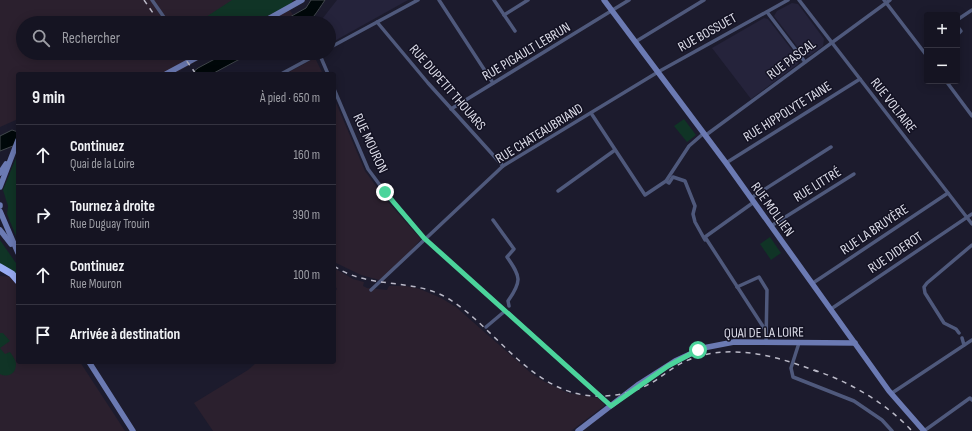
<!DOCTYPE html>
<html lang="fr">
<head>
<meta charset="utf-8">
<style>
	body { margin:0; font-family:"Sofia Sans Condensed",sans-serif; background:#22212f; color:#f1f3f6 }
	.controls { position:absolute; right:12px; top:12px; display:grid; overflow:hidden; border-radius:4px; box-shadow:0 2px 10px #0003 }
	.controls button { width:36px; height:36px; display:grid; place-items:center; padding:0; border:0; border-bottom:1px solid #343340; background:#151422; color:#f1f3f6; font:20px sans-serif }
	.stop { position:absolute; width:12px; height:12px; margin:-9px; border:3px solid #4bd49b; border-radius:50%; background:#fff }
	.stop.end { background:#4bd49b; border-color:#fff; box-shadow:0 1px 4px #0008 }
	.list { margin:0; padding:0; list-style:none }
	h2 { display:flex; justify-content:space-between; align-items:center; height:52px; margin:0; padding:0 16px; font-size:17px }
	h2 small { font-size:13px; font-weight:400; color:#9d9ea5 }
	.list li { display:grid; grid-template-columns:26px 1fr auto; gap:12px; align-items:center; box-sizing:border-box; height:60px; padding:0 16px; border-top:1px solid #343340 }
	.list b { display:block; font-size:15px; white-space:nowrap }
	.list p { margin:0; font-size:13px; white-space:nowrap; color:#9d9ea5 }
	.list em { font-size:13px; font-style:normal; color:#9d9ea5 }
	.icon { flex:none; width:22px; height:22px; fill:none; stroke:currentColor; stroke-width:2; stroke-linecap:round; stroke-linejoin:round }
	.map { position:relative; flex:none; width:972px; height:431px; overflow:hidden }
	.search { position:absolute; background:#151422; box-shadow:0 2px 10px #0003; left:16px; top:16px; width:320px; height:44px; display:flex; align-items:center; gap:10px; box-sizing:border-box; padding:0 14px; border-radius:22px; color:#9d9ea5; font-size:15px }
	.panel { position:absolute; background:#151422; box-shadow:0 2px 10px #0003; left:16px; top:72px; width:320px; height:292px; border-radius:4px }
	.map>svg:first-child { display:block }
	.industrial { fill:#2b202e }
	.built { fill:#25233b }
	.green { fill:#103426 }
	.water { fill:#00080a; stroke:#42484d }
	.lines { fill:none; stroke-linecap:round; stroke-linejoin:round }
	.street { stroke:#4f597c; stroke-width:3.5 }
	.secondary { stroke:#6b7ab3; stroke-width:5.5 }
	.highway { stroke:#99adf4; stroke-width:7 }
	.rail { stroke:#bab9c7; stroke-width:1.5; stroke-dasharray:5 5; stroke-linecap:butt }
	.route { stroke:#4bd49b; stroke-width:5 }
	.labels { text-anchor:middle; stroke-width:3; stroke-linejoin:round; paint-order:stroke }
	.street-label { font-size:14px; fill:#dddde9; stroke:#131223 }
</style>
</head>
<body>
<div class="map">
<svg width="972" height="431" viewBox="0 0 972 431">
	<rect width="100%" height="100%" fill="#1c1b2d"/>
	<g class="industrial">
		<path d="M0,0H283L293,15L275,23H23V53H211L174,74H18V119L0,127Z"/>
		<path d="M315,58L323,74H285Z"/>
		<path d="M334,98L365,171L387,201L421,239L383,281L361,275L334,262Z"/>
		<path d="M334,268L353,279L364,282L363,286L367,288L387,290L389,286H406L420,289L441,298L456,307L532,374L545,382L568,393L598,398L604,404V406L571,431H213L194,403L248,370L257,362H334V293L337,289L334,284Z"/>
		<path d="M0,276L18,277V362H80L125,431H0Z"/>
	</g>
	<g class="built">
		<path d="M337,0H408L329,44V23H319Z"/>
		<path d="M792,3L798,4L824,39L823,46L809,56L803,54L774,16L777,11Z"/>
		<path d="M764,18L768,19L799,59L798,64L751,99L712,48Z"/>
	</g>
	<g class="green">
		<path d="M232,0H293L291,5L252,23H226L223,17L216,20L208,21L206,17Z"/>
		<path d="M684,119L696,135L687,142L674,126Z"/>
		<path d="M18,153V241L7,214L8,206L3,190Z"/>
		<path d="M770,237L781,253L771,260L760,244Z"/>
		<path d="M0,240L18,266V277L0,266Z"/>
		<path d="M0,333H3L10,341L0,348L5,354L10,352C12,355 16,360 16,364C16,374 8,378 0,374Z"/>
	</g>
	<g class="water">
		<path d="M311,0H325C307,27 311,23 279,23L306,8Z"/>
		<path d="M226,53H251L212,74H185L192,73L198,68Z"/>
		<path d="M12,130L18,132V144L0,151V136Z"/>
	</g>
	<g class="lines">
		<g class="street">
			<path d="M152,0L168,23"/>
			<path d="M439,0L493,83"/>
			<path d="M494,0L515,31"/>
			<path d="M799,0L972,224"/>
			<path d="M884,0L927,56"/>
			<path d="M767,12L805,62"/>
			<path d="M504,15L528,0"/>
			<path d="M957,20L972,10"/>
			<path d="M377,22L428,83L503,166"/>
			<path d="M957,26L961,31L957,35"/>
			<path d="M635,42L704,0"/>
			<path d="M329,48L418,0"/>
			<path d="M188,53L193,59"/>
			<path d="M319,53L328,74"/>
			<path d="M281,74L320,53"/>
			<path d="M946,81L972,116"/>
			<path d="M334,89L368,169L385,192L425,239L611,405"/>
			<path d="M451,109L629,0"/>
			<path d="M591,113L645,195L666,181L689,146L704,133"/>
			<path d="M706,135L890,0"/>
			<path d="M726,163L860,79"/>
			<path d="M666,181L669,183L673,177L685,181L695,206L693,214L695,222L705,240"/>
			<path d="M558,191L615,150"/>
			<path d="M751,198L831,147"/>
			<path d="M754,202L705,237L766,331"/>
			<path d="M493,220L514,249L507,257C521,277 522,281 508,301L509,306"/>
			<path d="M771,226L854,174"/>
			<path d="M813,283L948,193"/>
			<path d="M737,287L759,277L767,290L766,342"/>
			<path d="M371,290L503,166L658,72L788,0"/>
			<path d="M831,309L972,214"/>
			<path d="M486,327L505,311"/>
			<path d="M959,333L956,329L944,323L925,293L924,287L927,283L972,245"/>
			<path d="M962,338L964,345"/>
			<path d="M799,343L791,368L793,377L854,401L882,420L892,431"/>
			<path d="M892,393L972,340"/>
			<path d="M924,431L970,398L972,400"/>
		</g>
		<g class="secondary">
			<path d="M604,0L726,163L889,391L924,431"/>
			<path d="M261,23L302,0"/>
			<path d="M166,74L205,53"/>
			<path d="M0,173L6,164"/>
			<path d="M0,187L18,140"/>
			<path d="M0,205V206"/>
			<path d="M0,211L18,253"/>
			<path d="M0,230L11,244"/>
			<path d="M89,362L133,431"/>
			<path d="M578,431L639,384L675,361L703,348L734,342L855,343"/>
		</g>
		<path class="highway" d="M0,267L12,274L18,281"/>
		<g class="rail">
			<path d="M144,0L160,23"/>
			<path d="M181,53L196,74"/>
			<path d="M334,266C369,290 413,277 449,299C497,329 532,394 595,396C615,397 636,392 653,382C664,375 674,366 686,361C728,342 778,356 818,372"/>
			<path d="M814,370C850,382 886,403 912,431"/>
		</g>
	</g>
	<g class="lines">
		<path class="route" d="M385,192L424,238L611,406L668,366L698,350"/>
	</g>
	<g class="labels">
		<g class="street-label">
			<text transform="translate(707 32) rotate(-29)" y="5">RUE BOSSUET</text>
			<text transform="translate(526 51) rotate(-31)" y="5">RUE PIGAULT LEBRUN</text>
			<text transform="translate(791 59) rotate(-37)" y="5">RUE PASCAL</text>
			<text transform="translate(448 87) rotate(49)" y="5">RUE DUPETIT THOUARS</text>
			<text transform="translate(894 105) rotate(52)" y="5">RUE VOLTAIRE</text>
			<text transform="translate(787 111) rotate(-32)" y="5">RUE HIPPOLYTE TAINE</text>
			<text transform="translate(539 133) rotate(-32)" y="5">RUE CHATEAUBRIAND</text>
			<text transform="translate(371 143) rotate(65)" y="5">RUE MOURON</text>
			<text transform="translate(817 184) rotate(-32)" y="5">RUE LITTRÉ</text>
			<text transform="translate(773 209) rotate(54)" y="5">RUE MOLLIEN</text>
			<text transform="translate(874 229) rotate(-34)" y="5">RUE LA BRUYÈRE</text>
			<text transform="translate(895 252) rotate(-34)" y="5">RUE DIDEROT</text>
			<text transform="translate(764 332) rotate(-1)" y="5">QUAI DE LA LOIRE</text>
		</g>
	</g>
</svg>
<div class="controls">
<button>+</button>
<button>−</button>
</div>
<div class="stop" style="left:698px;top:350px"></div>
<div class="stop end" style="left:385px;top:192px"></div>
<div class="search"><svg class="icon" aria-label="search" viewBox="0 0 24 24"><circle cx="10" cy="10" r="6"/><path d="M15 15l6 6"/></svg>Rechercher</div>
<section class="panel">
<h2>9 min<small>À pied · 650 m</small></h2>
<ul class="list">
<li><svg class="icon" aria-label="ahead" viewBox="0 0 24 24"><path d="M12 20V5M6 11l6-6 6 6"/></svg><div><b>Continuez</b><p>Quai de la Loire</p></div><em>160 m</em></li>
<li><svg class="icon" aria-label="right" viewBox="0 0 24 24"><path d="M7 20v-9h11M14 6l5 5-5 5"/></svg><div><b>Tournez à droite</b><p>Rue Duguay Trouin</p></div><em>390 m</em></li>
<li><svg class="icon" aria-label="ahead" viewBox="0 0 24 24"><path d="M12 20V5M6 11l6-6 6 6"/></svg><div><b>Continuez</b><p>Rue Mouron</p></div><em>100 m</em></li>
<li><svg class="icon" aria-label="arrive" viewBox="0 0 24 24"><path d="M6 21V4h12l-3 4 3 4H6"/></svg><div><b>Arrivée à destination</b></div></li>
</ul>
</section>
</div>
</body>
</html>
